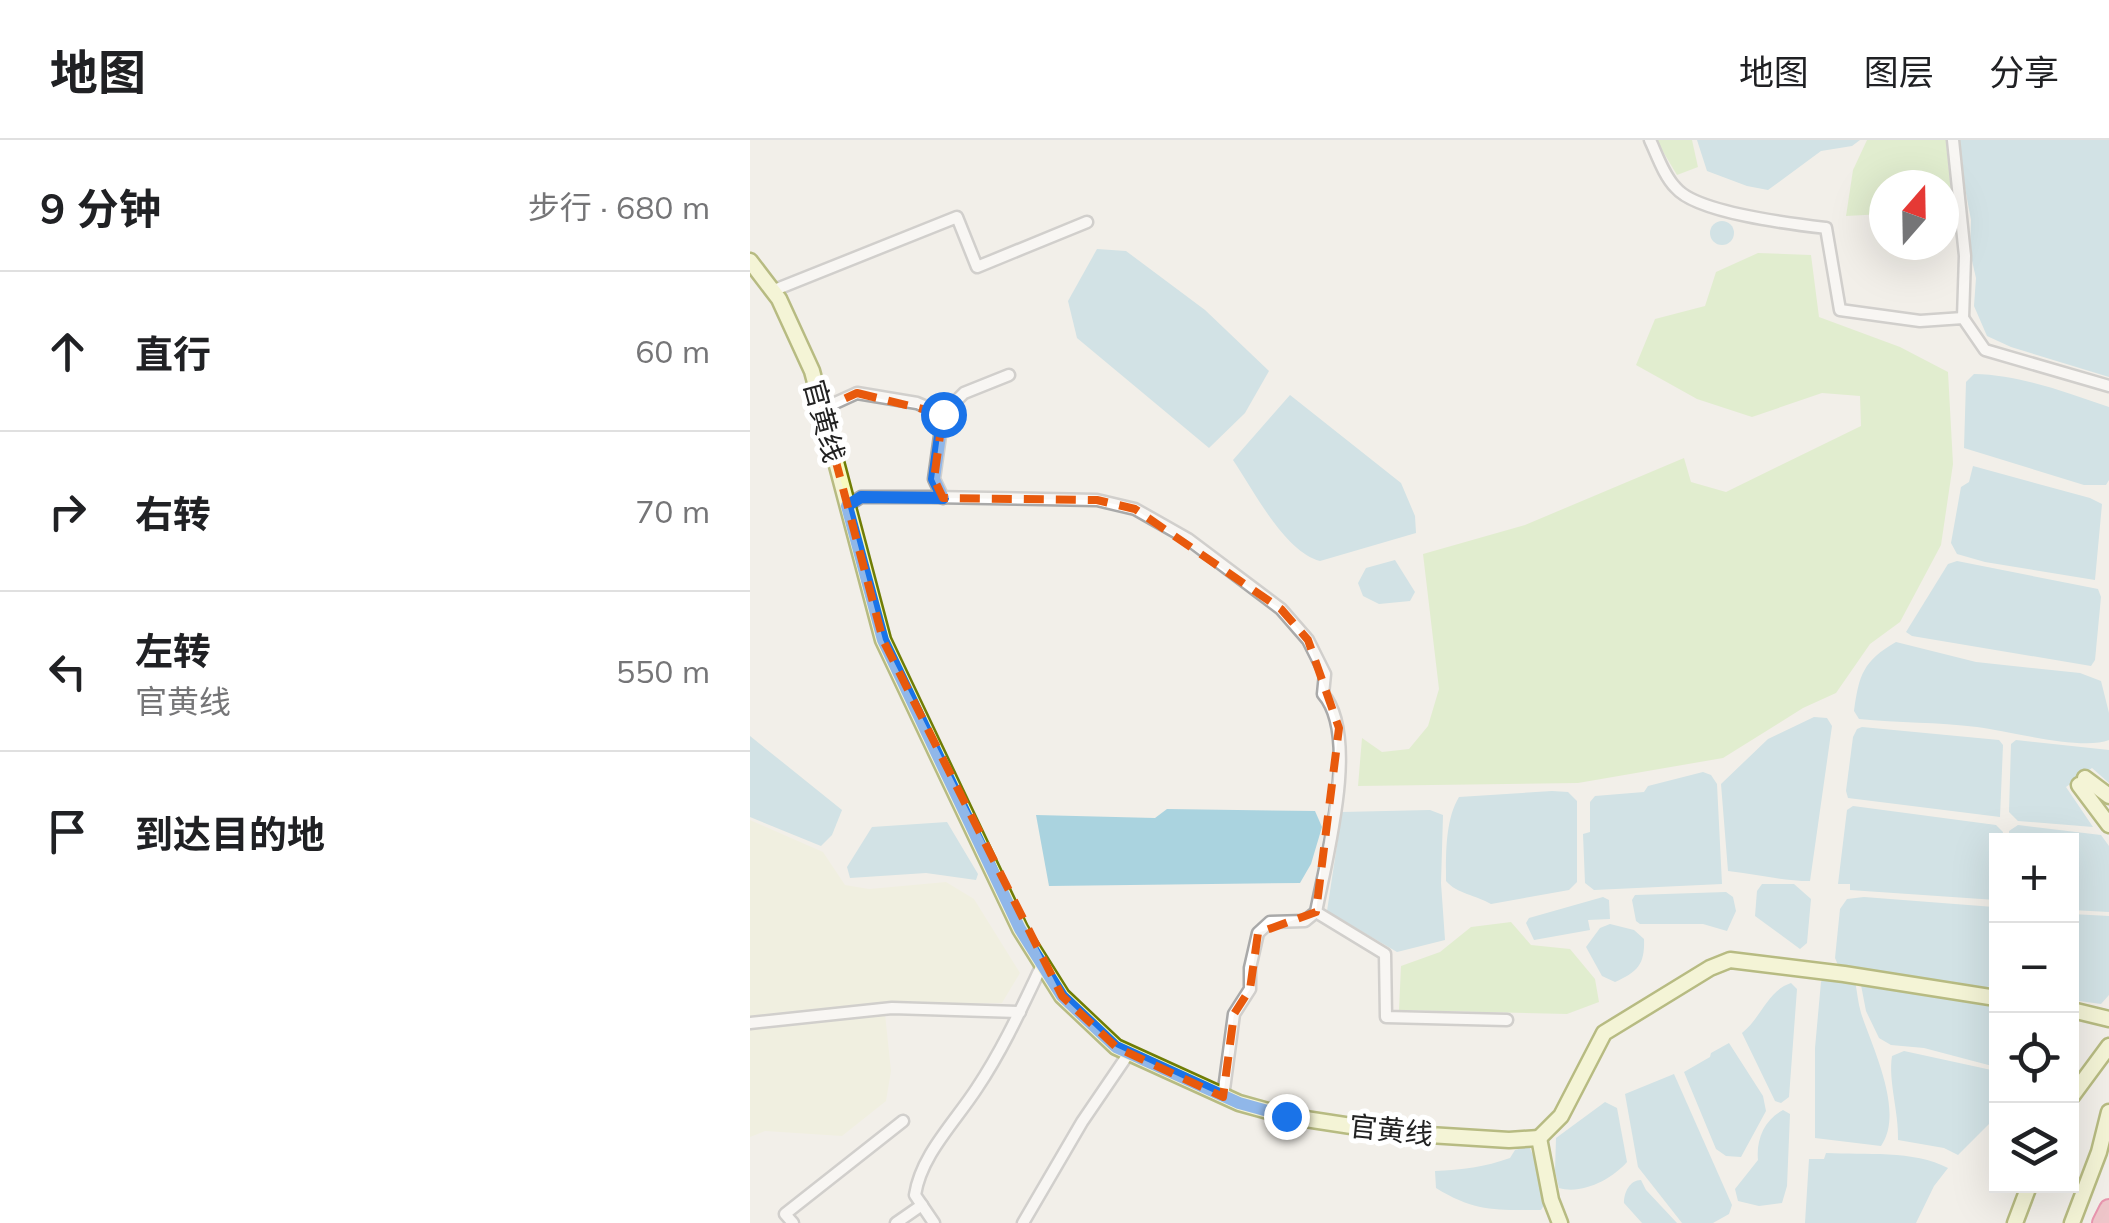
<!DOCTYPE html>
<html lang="zh">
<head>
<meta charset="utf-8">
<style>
	body { margin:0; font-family:Mulish,"Noto Sans SC",sans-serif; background:#f2f2f2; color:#202124 }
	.controls { position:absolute; right:30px; bottom:30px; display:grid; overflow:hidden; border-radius:0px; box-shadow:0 10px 40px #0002 }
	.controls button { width:90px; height:90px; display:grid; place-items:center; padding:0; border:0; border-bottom:2px solid #e0e0e0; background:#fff; color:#202124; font:50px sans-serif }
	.compass { position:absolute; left:1119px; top:30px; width:90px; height:90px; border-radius:50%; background:#fff; box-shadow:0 10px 40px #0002; rotate:20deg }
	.stop { position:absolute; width:30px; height:30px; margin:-22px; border:8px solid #1a73e8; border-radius:50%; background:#fff }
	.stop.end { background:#1a73e8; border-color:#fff; box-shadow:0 2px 10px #0008 }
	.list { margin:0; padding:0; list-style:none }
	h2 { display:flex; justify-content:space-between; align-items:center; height:130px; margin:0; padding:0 40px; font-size:42px }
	h2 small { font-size:32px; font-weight:400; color:#757577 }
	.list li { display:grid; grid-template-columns:65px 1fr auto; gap:30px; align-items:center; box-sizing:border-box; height:160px; padding:0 40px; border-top:2px solid #e0e0e0 }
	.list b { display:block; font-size:38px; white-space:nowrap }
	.list p { margin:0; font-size:32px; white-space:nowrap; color:#757577 }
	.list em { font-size:32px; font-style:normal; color:#757577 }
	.icon { flex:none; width:55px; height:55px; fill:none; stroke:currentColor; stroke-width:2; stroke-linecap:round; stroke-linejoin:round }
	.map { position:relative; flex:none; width:1359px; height:1083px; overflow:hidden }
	header { display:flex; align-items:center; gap:60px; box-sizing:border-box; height:140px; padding:0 50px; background:#fff; border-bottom:2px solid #e0e0e0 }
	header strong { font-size:48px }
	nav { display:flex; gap:55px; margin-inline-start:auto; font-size:35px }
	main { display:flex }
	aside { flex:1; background:#fff }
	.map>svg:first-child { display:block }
	.farmland { fill:#eef0d5 }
	.grass { fill:#cdebb0 }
	.water { fill:#aad3df }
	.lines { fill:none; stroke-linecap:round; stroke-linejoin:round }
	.street-casing { stroke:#a9a9a9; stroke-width:15 }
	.secondary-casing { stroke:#707d05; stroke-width:19 }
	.highway-casing { stroke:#dc2a67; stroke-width:22 }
	.street { stroke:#fff; stroke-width:10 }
	.secondary { stroke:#f7fabf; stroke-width:14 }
	.highway { stroke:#e892a2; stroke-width:18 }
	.route { stroke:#1a73e8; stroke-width:12 }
	.marked { fill:none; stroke:#e8590c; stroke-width:8; stroke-dasharray:20 12; stroke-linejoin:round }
	.labels { text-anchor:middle; stroke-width:10; stroke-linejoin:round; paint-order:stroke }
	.street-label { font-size:28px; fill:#222; stroke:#fff }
</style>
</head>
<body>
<header>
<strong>地图</strong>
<nav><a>地图</a><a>图层</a><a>分享</a></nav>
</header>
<main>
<aside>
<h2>9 分钟<small>步行 · 680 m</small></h2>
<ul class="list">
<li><svg class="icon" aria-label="ahead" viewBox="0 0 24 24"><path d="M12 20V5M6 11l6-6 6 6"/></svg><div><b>直行</b></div><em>60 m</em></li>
<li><svg class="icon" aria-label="right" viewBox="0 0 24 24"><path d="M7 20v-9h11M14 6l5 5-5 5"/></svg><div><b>右转</b></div><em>70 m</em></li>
<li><svg class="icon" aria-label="left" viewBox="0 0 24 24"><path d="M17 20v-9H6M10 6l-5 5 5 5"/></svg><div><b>左转</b><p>官黄线</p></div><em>550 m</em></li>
<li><svg class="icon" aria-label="arrive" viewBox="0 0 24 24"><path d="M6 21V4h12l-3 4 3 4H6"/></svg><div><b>到达目的地</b></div></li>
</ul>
</aside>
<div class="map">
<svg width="1359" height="1083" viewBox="0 0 1359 1083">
	<rect width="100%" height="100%" fill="#f2efe9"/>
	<path class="farmland" d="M0,680L73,712L95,745L119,749L196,742L224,759L270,833L252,863L134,864L141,931L136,961L92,996L15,991L0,997Z"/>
	<g class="grass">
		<path d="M906,0H942L948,27L927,35Z"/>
		<path d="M1117,0H1196L1204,82L1194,83V45H1134V74L1096,76L1103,30Z"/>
		<path d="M1008,113L1061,115L1069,177L1150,207L1198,232L1203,324L1191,405L1150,482L1120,504L1086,553L1053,568L973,618L828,643L608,646L612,598L632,612L659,609L678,586L689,549L673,414L775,385L934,318L941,342L976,352L1111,286L1110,256L1072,253L1002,277L947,259L886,225L905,179L955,166L966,132Z"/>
		<path d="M761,782L781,805L820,809L845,839L849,862L817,874L649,870L651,826L690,812L721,787Z"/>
	</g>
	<g class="water">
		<path d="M947,0H1110L1102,6L1071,11L1018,50L997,46L957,31Z"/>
		<path d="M1206,0H1359V237L1261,207L1237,196L1224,166L1226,138L1220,112L1221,80Z"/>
		<circle cx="972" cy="93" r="12"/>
		<path d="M347,109L376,111L455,170L519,231L495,273L459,308L327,198L318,161Z"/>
		<path d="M1224,234C1271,235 1315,252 1359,267V340L1356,345H1334L1214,308L1216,242Z"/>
		<path d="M540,255L651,343L665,376L666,393L570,421C534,411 504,351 483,320Z"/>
		<path d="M1223,326L1340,358L1352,364L1345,440L1235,422L1207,414L1201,403L1211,347L1219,342Z"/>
		<path d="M645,420L665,452L660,461L629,464L613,456L608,443L616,428Z"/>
		<path d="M1207,421L1348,449L1351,457L1345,520L1341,526L1162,496L1156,492L1198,424Z"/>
		<path d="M1146,502L1226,522L1330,533L1351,541L1359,573V600C1332,611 1258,591 1227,587C1188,582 1148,583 1109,579L1104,571C1109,535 1113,521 1146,502Z"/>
		<path d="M1064,577L1077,578L1082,586L1060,741C1032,741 1007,734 978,731L971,644L1018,599Z"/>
		<path d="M1112,587L1249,600L1253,605L1250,677L1098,658L1096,651L1103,597L1107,589Z"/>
		<path d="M0,596L92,670L82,695L71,706L0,677Z"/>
		<path d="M1266,600L1359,610V643L1342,628L1316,647L1343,687L1268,681L1259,672L1261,604Z"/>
		<path d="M953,632L961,635L967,644L972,744L844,750L835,743L833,694L840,692V662L845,656L894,652L898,646Z"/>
		<path d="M802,651L818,652L827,661V742L819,750L741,764C726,755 707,754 696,741C696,715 695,680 709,657Z"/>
		<path d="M1103,666L1246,685L1253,692L1252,700H1246V760L1100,750V744H1088L1097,670Z"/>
		<path d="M417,669L565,671L572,687L561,724L550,743L299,746L286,675L405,678Z"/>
		<path d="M680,670L693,675L691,743L695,800L647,812L577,771L592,672Z"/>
		<path d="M197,682L228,734L226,740L176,733L100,738L97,727L122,687Z"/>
		<path d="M1268,685L1351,695L1359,706V772L1322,770V700H1259V691Z"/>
		<path d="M1012,744H1044L1061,759L1057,803L1050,809L1005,776L1007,751Z"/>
		<path d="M976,752L983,757L986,771L977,791L953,784H890L886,781L882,760L885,755Z"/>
		<path d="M853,757L859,760L860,779L838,780L840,790L784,800L776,783L779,778Z"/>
		<path d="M1114,757L1244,767L1246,782L1241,846L1233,848L1088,825L1085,818L1090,769L1097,759Z"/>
		<path d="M1322,774L1359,776V855L1351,864L1322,860Z"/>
		<path d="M860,784L884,790L894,799C895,825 887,832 865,842L852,836L836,807L850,788Z"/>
		<path d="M1076,835L1105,841C1107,851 1108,863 1111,873C1122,907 1155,972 1131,1006L1065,998V908L1071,842Z"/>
		<path d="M1118,840L1246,861V927L1174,908L1141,905L1129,898L1116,871L1111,845Z"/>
		<path d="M1041,843L1047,849L1039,957L1031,963L1025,961L992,893C1012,877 1017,851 1041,843Z"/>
		<path d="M979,903L1013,956L1016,971L991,1017L976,1016L966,1009L934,932L960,917L961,913Z"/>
		<path d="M1154,911L1246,931V977L1208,1015L1194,1008L1148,1000C1149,972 1138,941 1142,916Z"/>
		<path d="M924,934L982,1065L979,1074L963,1083H932L888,1027L875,954Z"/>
		<path d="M855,962L867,968L877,1022C862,1039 832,1055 809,1048L805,1031L806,998Z"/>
		<path d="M1033,970L1040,974L1037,1046L1032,1063L1009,1066L988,1061L985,1049L1008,1020C1006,1000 1014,980 1033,970Z"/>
		<path d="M779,1006L785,1020L794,1065L791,1070C745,1070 725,1072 686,1048L685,1031C712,1030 735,1027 760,1018L765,1010Z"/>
		<path d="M1076,1013C1114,1015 1164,1010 1198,1028L1184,1046L1166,1083H1055L1059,1019H1074Z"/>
		<path d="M891,1040L896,1050L927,1083H892L874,1063C874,1052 880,1040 891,1040Z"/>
	</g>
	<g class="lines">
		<g class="street-casing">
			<g id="street">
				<path d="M900,0C907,15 914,36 926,48C947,73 1042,84 1076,88L1090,170L1170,181L1213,178L1235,210L1359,246"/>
				<path d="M1203,0L1215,116L1213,178"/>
				<path d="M22,151L207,77L227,127L337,82"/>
				<path d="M72,269L107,253L167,263L193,274L184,339L193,358"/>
				<path d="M193,274L214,253L259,235"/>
				<path d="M97,366L111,357H181L347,360L385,369L438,399L531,469L558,500L575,534L573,554C610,596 576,720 566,772L555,781L520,782L508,793L500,828V849L484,874L473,957"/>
				<path d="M566,772L635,814L636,877L757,880"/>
				<path d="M0,883L142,868L270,872"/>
				<path d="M43,1083L35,1074L153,981"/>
				<path d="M146,1083L172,1065"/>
				<path d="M184,1083L165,1055C171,1015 205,982 227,948C253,909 272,867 292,825"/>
				<path d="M273,1083L332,982L379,913"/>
			</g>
		</g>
		<g class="secondary-casing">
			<g id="secondary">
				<path d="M0,121L29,159L62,231L133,500L270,789L312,856L366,907L489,963L536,976L647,993L759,1000L789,998"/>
				<path d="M1335,638L1359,656"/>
				<path d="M1329,645L1359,685"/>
				<path d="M1322,870L1359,879"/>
				<path d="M1322,956L1359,906"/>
				<path d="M789,998L811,976L854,893L960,828L980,820L1094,834L1246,858"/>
				<path d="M789,998L801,1060L810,1083"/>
				<path d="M1265,1083L1279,1046"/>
				<path d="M1322,1083L1349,1012L1359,972"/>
			</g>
		</g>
		<g class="highway-casing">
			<path id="highway" d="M1352,1083L1359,1069"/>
		</g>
		<use href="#street" class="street"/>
		<use href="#secondary" class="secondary"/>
		<use href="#highway" class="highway"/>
	</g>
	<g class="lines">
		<path class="route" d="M193,274L184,339L193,358L111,357L97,366L133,500L270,789L312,856L366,907L489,963L536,976"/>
	</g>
	<path d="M0 0H1359V1083H0ZM107,253L193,274L184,339L193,358L347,360L385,369L531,469L558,500L589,588L566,772L508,793L500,849L484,874L473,957L366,907L312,856L133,500L72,269Z" fill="#f2efe9" fill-opacity=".55" fill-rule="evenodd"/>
	<path class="marked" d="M107,253L193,274L184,339L193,358L347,360L385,369L531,469L558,500L589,588L566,772L508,793L500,849L484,874L473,957L366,907L312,856L133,500L72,269Z"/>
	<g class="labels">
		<g class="street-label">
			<text transform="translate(74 281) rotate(75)" y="10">官黄线</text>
			<text transform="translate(641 990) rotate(6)" y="10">官黄线</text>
		</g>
	</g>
</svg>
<div class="controls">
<button>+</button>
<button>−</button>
<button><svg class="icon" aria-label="locate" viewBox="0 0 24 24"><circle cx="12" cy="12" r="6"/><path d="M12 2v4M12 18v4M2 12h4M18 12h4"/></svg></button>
<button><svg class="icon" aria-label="layers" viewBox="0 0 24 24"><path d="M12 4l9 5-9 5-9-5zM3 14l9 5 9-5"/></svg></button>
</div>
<svg class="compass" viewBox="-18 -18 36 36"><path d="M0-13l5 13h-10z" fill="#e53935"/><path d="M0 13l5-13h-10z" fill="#757577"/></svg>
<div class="stop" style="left:193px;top:274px"></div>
<div class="stop end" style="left:536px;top:976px"></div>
</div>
</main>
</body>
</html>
